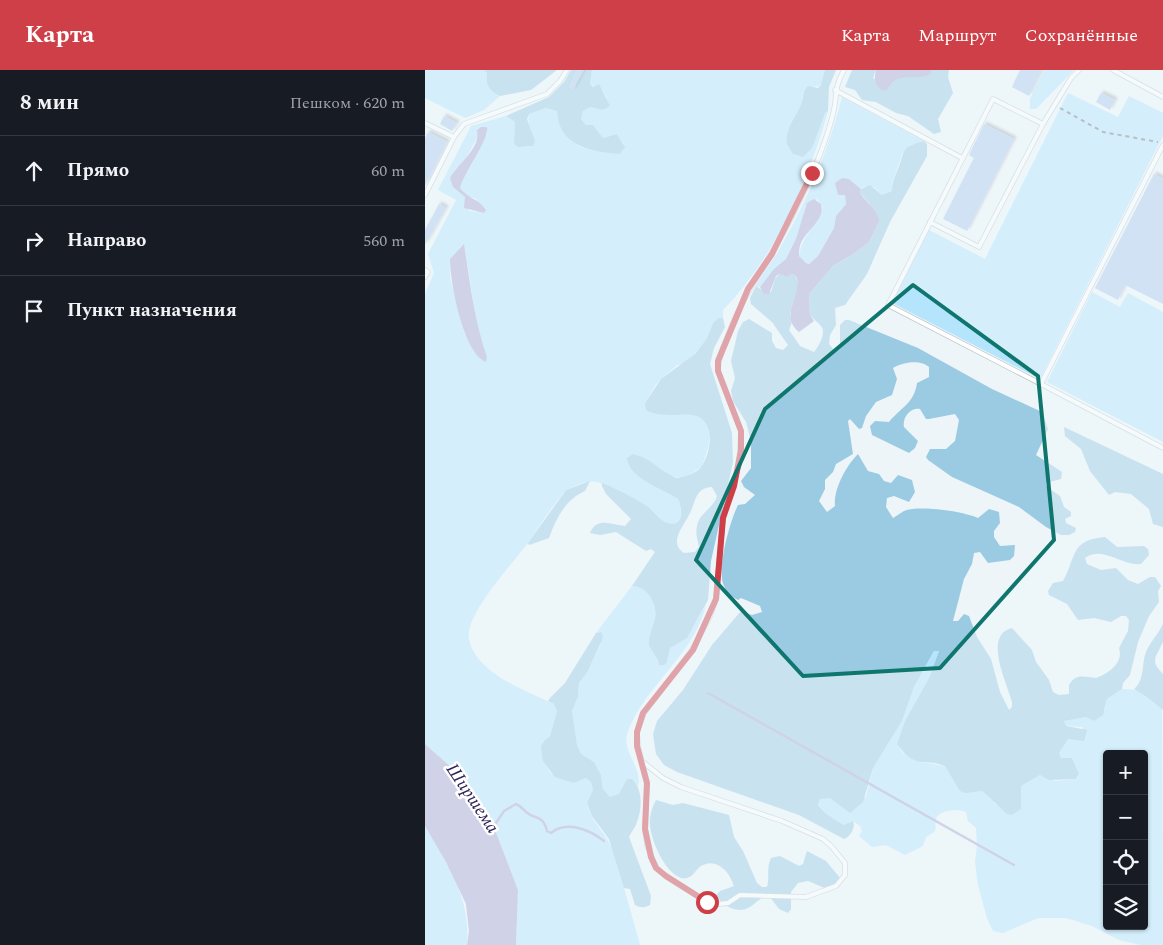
<!DOCTYPE html>
<html lang="ru">
<head>
<meta charset="utf-8">
<style>
	body { margin:0; font-family:Spectral,serif; background:#242831; color:#f1f3f6 }
	.controls { position:absolute; right:15px; bottom:15px; display:grid; overflow:hidden; border-radius:5px; box-shadow:0 1px 4px #0004 }
	.controls button { width:45px; height:45px; display:grid; place-items:center; padding:0; border:0; border-bottom:1px solid #363941; background:#171b24; color:#f1f3f6; font:25px sans-serif }
	.stop { position:absolute; width:15px; height:15px; margin:-11px; border:4px solid #cf3f48; border-radius:50%; background:#fff }
	.stop.end { background:#cf3f48; border-color:#fff; box-shadow:0 1px 5px #0008 }
	.list { margin:0; padding:0; list-style:none }
	h2 { display:flex; justify-content:space-between; align-items:center; height:65px; margin:0; padding:0 20px; font-size:21px }
	h2 small { font-size:16px; font-weight:400; color:#9ea1a6 }
	.list li { display:grid; grid-template-columns:32px 1fr auto; gap:15px; align-items:center; box-sizing:border-box; height:70px; padding:0 20px; border-top:1px solid #363941 }
	.list b { display:block; font-size:19px; white-space:nowrap }
	.list em { font-size:16px; font-style:normal; color:#9ea1a6 }
	.icon { flex:none; width:28px; height:28px; fill:none; stroke:currentColor; stroke-width:2; stroke-linecap:round; stroke-linejoin:round }
	.map { position:relative; flex:none; width:738px; height:875px; overflow:hidden }
	header { display:flex; align-items:center; gap:30px; box-sizing:border-box; height:70px; padding:0 25px; background:#cf3f48; color:#fff }
	header strong { font-size:24px }
	nav { display:flex; gap:28px; margin-inline-start:auto; font-size:18px }
	main { display:flex }
	aside { flex:1; background:#171b24 }
	.map>svg:first-child { display:block }
	.green { fill:#b5e5fd; fill-rule:evenodd }
	.forest { fill:#9bcbe3; fill-rule:evenodd }
	.water { fill:#ada8d2 }
	.lines { fill:none; stroke-linecap:round; stroke-linejoin:round }
	.stream { stroke:#ada8d2; stroke-width:2.5 }
	.building { fill:#b1c9ef; filter:url(#shadow) }
	.service-casing { stroke:#bfc6ca; stroke-width:5.5 }
	.path { stroke:#787d80; stroke-width:2; stroke-dasharray:4 4; stroke-linecap:butt }
	.service { stroke:#fff; stroke-width:4 }
	.route { stroke:#cf3f48; stroke-width:6 }
	.marked { fill:none; stroke:#0f766e; stroke-width:4; stroke-linejoin:round }
	.labels { text-anchor:middle; stroke-width:5; stroke-linejoin:round; paint-order:stroke }
	.water-label { font-size:18px; font-style:italic; fill:#2f2357; stroke:#fff }
</style>
</head>
<body>
<header>
<strong>Карта</strong>
<nav><a>Карта</a><a>Маршрут</a><a>Сохранённые</a></nav>
</header>
<main>
<aside>
<h2>8 мин<small>Пешком · 620 m</small></h2>
<ul class="list">
<li><svg class="icon" aria-label="ahead" viewBox="0 0 24 24"><path d="M12 20V5M6 11l6-6 6 6"/></svg><div><b>Прямо</b></div><em>60 m</em></li>
<li><svg class="icon" aria-label="right" viewBox="0 0 24 24"><path d="M7 20v-9h11M14 6l5 5-5 5"/></svg><div><b>Направо</b></div><em>560 m</em></li>
<li><svg class="icon" aria-label="arrive" viewBox="0 0 24 24"><path d="M6 21V4h12l-3 4 3 4H6"/></svg><div><b>Пункт назначения</b></div></li>
</ul>
</aside>
<div class="map">
<svg width="738" height="875" viewBox="0 0 738 875">
	<defs>
		<filter id="shadow"><feDropShadow dx="2.5" dy="-2.5" stdDeviation="1" flood-color="#0004"/></filter>
	</defs>
	<rect width="100%" height="100%" fill="#edf5f9"/>
	<g class="green">
		<path d="M0,0H59L62,3C60,16 65,19 75,26L59,40L40,48L0,28Z"/>
		<path d="M167,0H400C398,22 395,14 380,18C377,23 378,29 376,34C366,56 356,60 368,84L378,87L400,43L403,41C383,112 350,187 298,240V248L288,253L282,268L267,287L258,294L252,295L231,314L220,333L240,345H273C291,359 284,379 276,397C242,424 238,389 208,384L212,405L253,429C257,438 259,457 243,453C234,451 229,441 222,436C215,431 208,430 201,426C171,412 174,405 141,420C126,437 115,455 103,473C88,493 39,545 44,569C50,603 103,622 129,634L132,641L125,666L120,670L118,690L125,702L149,713L161,708L166,712L168,720L162,733C166,752 182,764 189,782L215,875H91L93,820L72,765L62,744L37,707L0,674V224L9,203L3,184L31,130L13,120L46,56L81,46L90,52L89,74L98,77L108,76C110,63 101,54 104,44L121,38L132,41C138,61 144,76 167,80C174,81 180,80 187,83L199,74L192,64L178,68L168,55H161L156,49L158,41L165,37L179,40L182,28L178,21L165,14ZM63,62L41,100L35,118L41,125L51,129L59,143L44,141L40,127L28,117V103L40,90L53,66ZM35,177L40,179L52,256L60,283L56,290L39,262L25,207V189L34,183Z"/>
		<path d="M620,0H649L611,39H605V29Z"/>
		<path d="M643,23L693,47L704,26L738,43V66L615,309L467,233L504,160L560,189Z"/>
		<path d="M417,27L499,71L485,75L478,82L467,113V121L457,125L449,117H438L436,119L424,109L417,124L420,125L421,134L411,146L409,158L393,186L384,194L378,191L374,186C377,165 392,157 398,137L392,129L381,136L373,166L361,189L335,217L331,216C337,203 347,193 354,180C381,133 404,80 417,27Z"/>
		<path d="M667,222L695,237L703,223L738,242V372L622,312Z"/>
		<path d="M207,516C222,516 233,534 230,548C228,558 223,566 224,576L233,590L242,592L245,578L264,564L281,535C269,585 221,614 203,661C195,681 218,697 213,716L210,712L190,727H185L178,719L176,705L169,692L156,684L152,675L147,641L153,627L154,613L163,601L176,574V562L171,563Z"/>
		<path d="M509,581H514L504,608L480,651L472,674L477,682L490,691L520,696L534,717L546,722L557,721L571,735L596,739V716L615,705L630,711L652,709L654,704L647,688H636L633,683L643,669L653,670L658,657L641,656L639,651L661,647L669,651L680,640L682,629L697,619L714,620L720,627L737,638L738,875H716L694,870L667,856L641,848H613L578,863L568,861L562,848L553,815L550,791L552,777L551,758L543,751L541,742C532,738 519,740 512,746C507,760 517,758 501,767L498,776L480,785L461,775L447,777L434,766L437,761L435,756L428,751L420,755L400,743L393,734L395,729C403,725 407,729 413,734L441,727L448,698L477,651L489,617ZM682,684H719V856H682Z"/>
		<path d="M0,756C24,791 46,833 42,875H0Z"/>
	</g>
	<g class="forest">
		<path d="M59,0H132L106,20L75,26C65,20 60,16 62,3Z"/>
		<path d="M146,0H167L165,14L168,17L174,14L185,36L178,40L165,37L158,41L156,49L161,55H168L178,68L192,64L200,77L195,84C173,82 142,79 134,53C133,49 133,45 132,41L121,38L104,44L102,49L110,71L108,76L93,77L89,74L90,52L81,46L124,27L139,12Z"/>
		<path d="M400,0H411L404,17L403,41L400,43L387,78L378,87L368,84L362,74C360,56 372,47 377,31C379,25 377,21 383,16L393,18L396,15Z"/>
		<path d="M427,0H451L448,8L463,19L466,10L479,3L496,6L506,4V0H524L523,7L528,23L513,49L516,62L509,64L483,46L471,43L451,32L437,30L430,20L420,17Z"/>
		<path d="M499,71L502,74V86L465,152L442,204L420,235L410,238L411,255L405,265L404,274L409,280L415,277V255L420,250H424L493,278L567,319L617,342L623,359L611,385L637,402L636,409L621,413L622,417L635,426L639,437L646,442V446L640,449L641,453L651,458L650,462L644,465H636L621,457L594,437L527,407L503,390L501,387L505,379H521L530,371L534,350L530,344L504,349H501L495,339C486,337 477,347 479,357L493,371L490,378L484,383L447,365L445,356L450,351L464,352C476,337 489,334 492,313L504,307V297C496,289 477,292 468,298L472,309L467,325L451,332L441,346L437,358L434,359L425,349L423,351L428,384L411,394L408,402L400,410V419L394,431L402,442L410,436C408,420 421,396 433,384L443,401L454,404L459,411L466,413L473,405L487,410L490,422L484,432L469,426L462,428L461,437L468,448C472,446 475,443 479,441C494,435 537,441 553,448L564,439L574,442L575,453L569,461V467L575,476L590,475L589,486L585,490L563,493L555,482L549,483L547,494L539,509L528,551H533L539,544L544,546L552,567L566,589L575,622L584,640L587,637V632C583,615 557,565 587,558L607,580L611,592L624,610L628,622L634,625L644,624V615C651,603 659,607 671,608C683,604 699,593 694,578L703,561L704,550L701,546H696L686,552L669,548L653,550L642,534L624,525L623,521L628,513L638,511C652,486 645,470 680,467L692,477L719,476L723,479L724,485L716,494C696,496 678,475 660,488L662,494L676,500L691,498L703,510L713,514L725,507H730L736,516L733,521L734,532L724,546L713,572L705,605L698,613L697,619L682,629L678,645L669,651L661,647L639,651L641,656L662,660L659,671L643,669L634,683L636,688H647L654,704L651,709L624,710L615,705L596,716V739L587,745L582,744L557,721L540,723L535,721L520,696C496,687 492,701 472,674L480,651L504,608L514,581H509L489,617L477,651L448,698L438,732L425,743L405,728L395,729L393,735L400,743L419,755L428,751C431,757 425,767 419,769L374,745L252,702L239,695L231,684L228,664L232,651L258,620L287,575L316,541L327,545L337,542L335,536L316,528L313,530C307,527 302,523 299,516C291,500 305,451 313,435L320,434L330,425L319,417L316,411L326,398V371L321,352L308,331L306,321L310,308L306,291L313,261L318,252L324,249L347,263V271L351,278L358,280L363,275L347,252L326,234L325,228L331,216L337,220L346,222L350,209L354,204L362,207L367,204L370,205L374,216L368,232L365,244L367,252L364,260L375,276L389,282C393,277 402,263 396,256C393,252 388,249 385,245L384,224L409,195L427,185L444,172L454,152L444,133L435,123L436,119L445,115L457,125L467,121C467,113 469,109 472,101C481,83 473,77 499,71Z"/>
		<path d="M294,248H298L300,257L289,278L285,294L307,363L308,392L286,491L283,530L262,568L245,578L242,592L239,595H234L233,590L224,576C223,566 228,558 230,548C233,534 222,516 207,516L230,482L226,479L221,481L191,462L175,465L165,463C172,446 187,455 200,456L206,449L181,424L177,416V413C188,417 213,430 222,436C229,441 234,451 243,453C260,457 257,437 253,429C237,418 204,409 202,388L208,384C226,387 235,402 252,408C260,406 271,404 276,397C286,383 290,356 274,347C265,341 238,350 221,340L220,333L236,309L270,284L282,268L288,253ZM287,417L292,426C289,438 274,443 272,456C270,463 273,471 274,477L270,482L259,483C243,473 258,457 264,445C271,433 269,418 287,417Z"/>
		<path d="M639,357L738,404V457L728,454L724,439L706,424L690,422L684,425L665,401L656,379L640,366Z"/>
		<path d="M165,411L160,421C141,429 131,448 124,468L104,475L103,473L141,420Z"/>
		<path d="M738,554C738,559 738,566 738,571C733,586 723,589 738,604V640C734,636 712,620 709,619C719,611 717,596 720,585C723,574 733,565 738,554Z"/>
		<path d="M176,562L178,566L177,570L163,601L154,613L153,627L147,641L152,675L156,684L169,692L176,705L178,719L185,727L194,724L202,709H207C218,719 217,739 212,752C210,758 206,762 204,767L226,826L225,835C219,838 216,838 210,835L205,819L199,818L184,769L167,746L162,733L168,720L166,712L161,708L149,713L130,707L118,691L116,676L120,670L125,666L132,641L129,634L123,631L125,628L140,613L171,563Z"/>
		<path d="M231,730L248,735L258,733L304,745L309,767L318,781L332,813L337,817H342C345,807 341,798 346,788L355,786L374,796L378,794L382,781L401,791L416,809L402,819L383,811L373,813L366,822V839L363,843L354,839L345,827L340,826C334,829 329,835 323,838C312,844 296,835 291,825L295,821L309,816C305,803 293,788 278,795C270,798 268,811 256,808C240,802 227,773 225,756C224,748 227,737 231,730Z"/>
	</g>
	<g class="water">
		<path d="M451,0H506V4C490,12 471,0 463,19L458,21C449,14 449,10 451,0Z"/>
		<path d="M56,57H62C65,68 39,102 35,118C42,128 54,129 61,140L59,143L39,138L40,127L28,117L25,108C33,93 56,79 52,60Z"/>
		<path d="M417,108L424,109L436,119L435,123C441,132 454,141 454,152L444,172L427,185L409,195L384,224L385,245L389,251L374,262C352,245 381,220 370,205L367,204L362,207L354,204L351,206L344,224H339L335,217L349,199L361,189L371,169L382,133L389,129L396,134C401,149 381,161 376,173C374,177 374,181 374,186L381,193L384,194L393,186L409,158L411,146L421,134L420,125H413L410,113Z"/>
		<path d="M39,174C45,212 49,250 62,287L61,292C38,283 25,212 25,189Z"/>
		<path d="M0,674L37,707L62,744L72,765L93,820L91,875H42L44,861L41,834L21,792L0,756Z"/>
	</g>
	<g class="lines">
		<g class="stream">
			<path d="M283,623L589,795"/>
			<path d="M67,759L79,741L91,734C96,736 97,738 101,742C110,750 118,744 122,761L126,763C142,750 165,760 179,771"/>
		</g>
	</g>
	<g class="building">
		<path d="M151,0H159L148,20L143,17Z"/>
		<path d="M595,0H617L604,26L587,17Z"/>
		<path d="M676,23L690,30L685,40L671,32Z"/>
		<path d="M19,46L32,53L27,61L15,54Z"/>
		<path d="M559,54L589,69L542,161L518,149L549,88L544,85Z"/>
		<path d="M3,62L22,72L0,116V69Z"/>
		<path d="M729,104L738,109V234L700,215L693,230L670,218Z"/>
		<path d="M14,134L21,138L0,175V160Z"/>
	</g>
	<g class="lines">
		<g class="service-casing">
			<g id="service">
				<path d="M688,0L738,27"/>
				<path d="M410,20L537,88"/>
				<path d="M0,53L29,67"/>
				<path d="M738,75L616,314L738,378"/>
				<path d="M0,125L29,67L39,54L122,24L135,11L142,0"/>
				<path d="M505,152L554,177L618,54"/>
				<path d="M0,200L3,202L0,207"/>
				<path d="M616,314L463,235L568,29L618,54L646,8L654,0"/>
				<path d="M218,692L238,708L256,717L357,751L398,769L407,777L420,793V805L411,816L381,827L315,825L303,833L294,834L282,832L241,807L231,797L222,775L220,759L222,713L213,676L212,662L219,643L267,580L285,546L291,529L298,448L314,395L316,361L293,301C293,289 297,279 302,268C319,220 349,185 370,140C385,110 400,77 408,44C413,25 408,20 419,0"/>
			</g>
		</g>
		<path class="path" d="M635,38L678,62L733,72"/>
		<use href="#service" class="service"/>
	</g>
	<g class="lines">
		<path class="route" d="M282,832L241,806L231,798L226,787L220,759L222,713L212,676V662L218,643L268,580L291,529L298,448L309,416L316,380V361L293,301V291L323,219L347,184L387,103"/>
	</g>
	<path d="M0 0H738V875H0ZM488,215L613,306L629,470L515,598L378,606L271,490L340,339Z" fill="#edf5f9" fill-opacity=".55" fill-rule="evenodd"/>
	<path class="marked" d="M488,215L613,306L629,470L515,598L378,606L271,490L340,339Z"/>
	<g class="labels">
		<g class="water-label">
			<text transform="translate(48 728) rotate(56)" y="6">Ширшема</text>
		</g>
	</g>
</svg>
<div class="controls">
<button>+</button>
<button>−</button>
<button><svg class="icon" aria-label="locate" viewBox="0 0 24 24"><circle cx="12" cy="12" r="6"/><path d="M12 2v4M12 18v4M2 12h4M18 12h4"/></svg></button>
<button><svg class="icon" aria-label="layers" viewBox="0 0 24 24"><path d="M12 4l9 5-9 5-9-5zM3 14l9 5 9-5"/></svg></button>
</div>
<div class="stop" style="left:282px;top:832px"></div>
<div class="stop end" style="left:387px;top:103px"></div>
</div>
</main>
</body>
</html>
